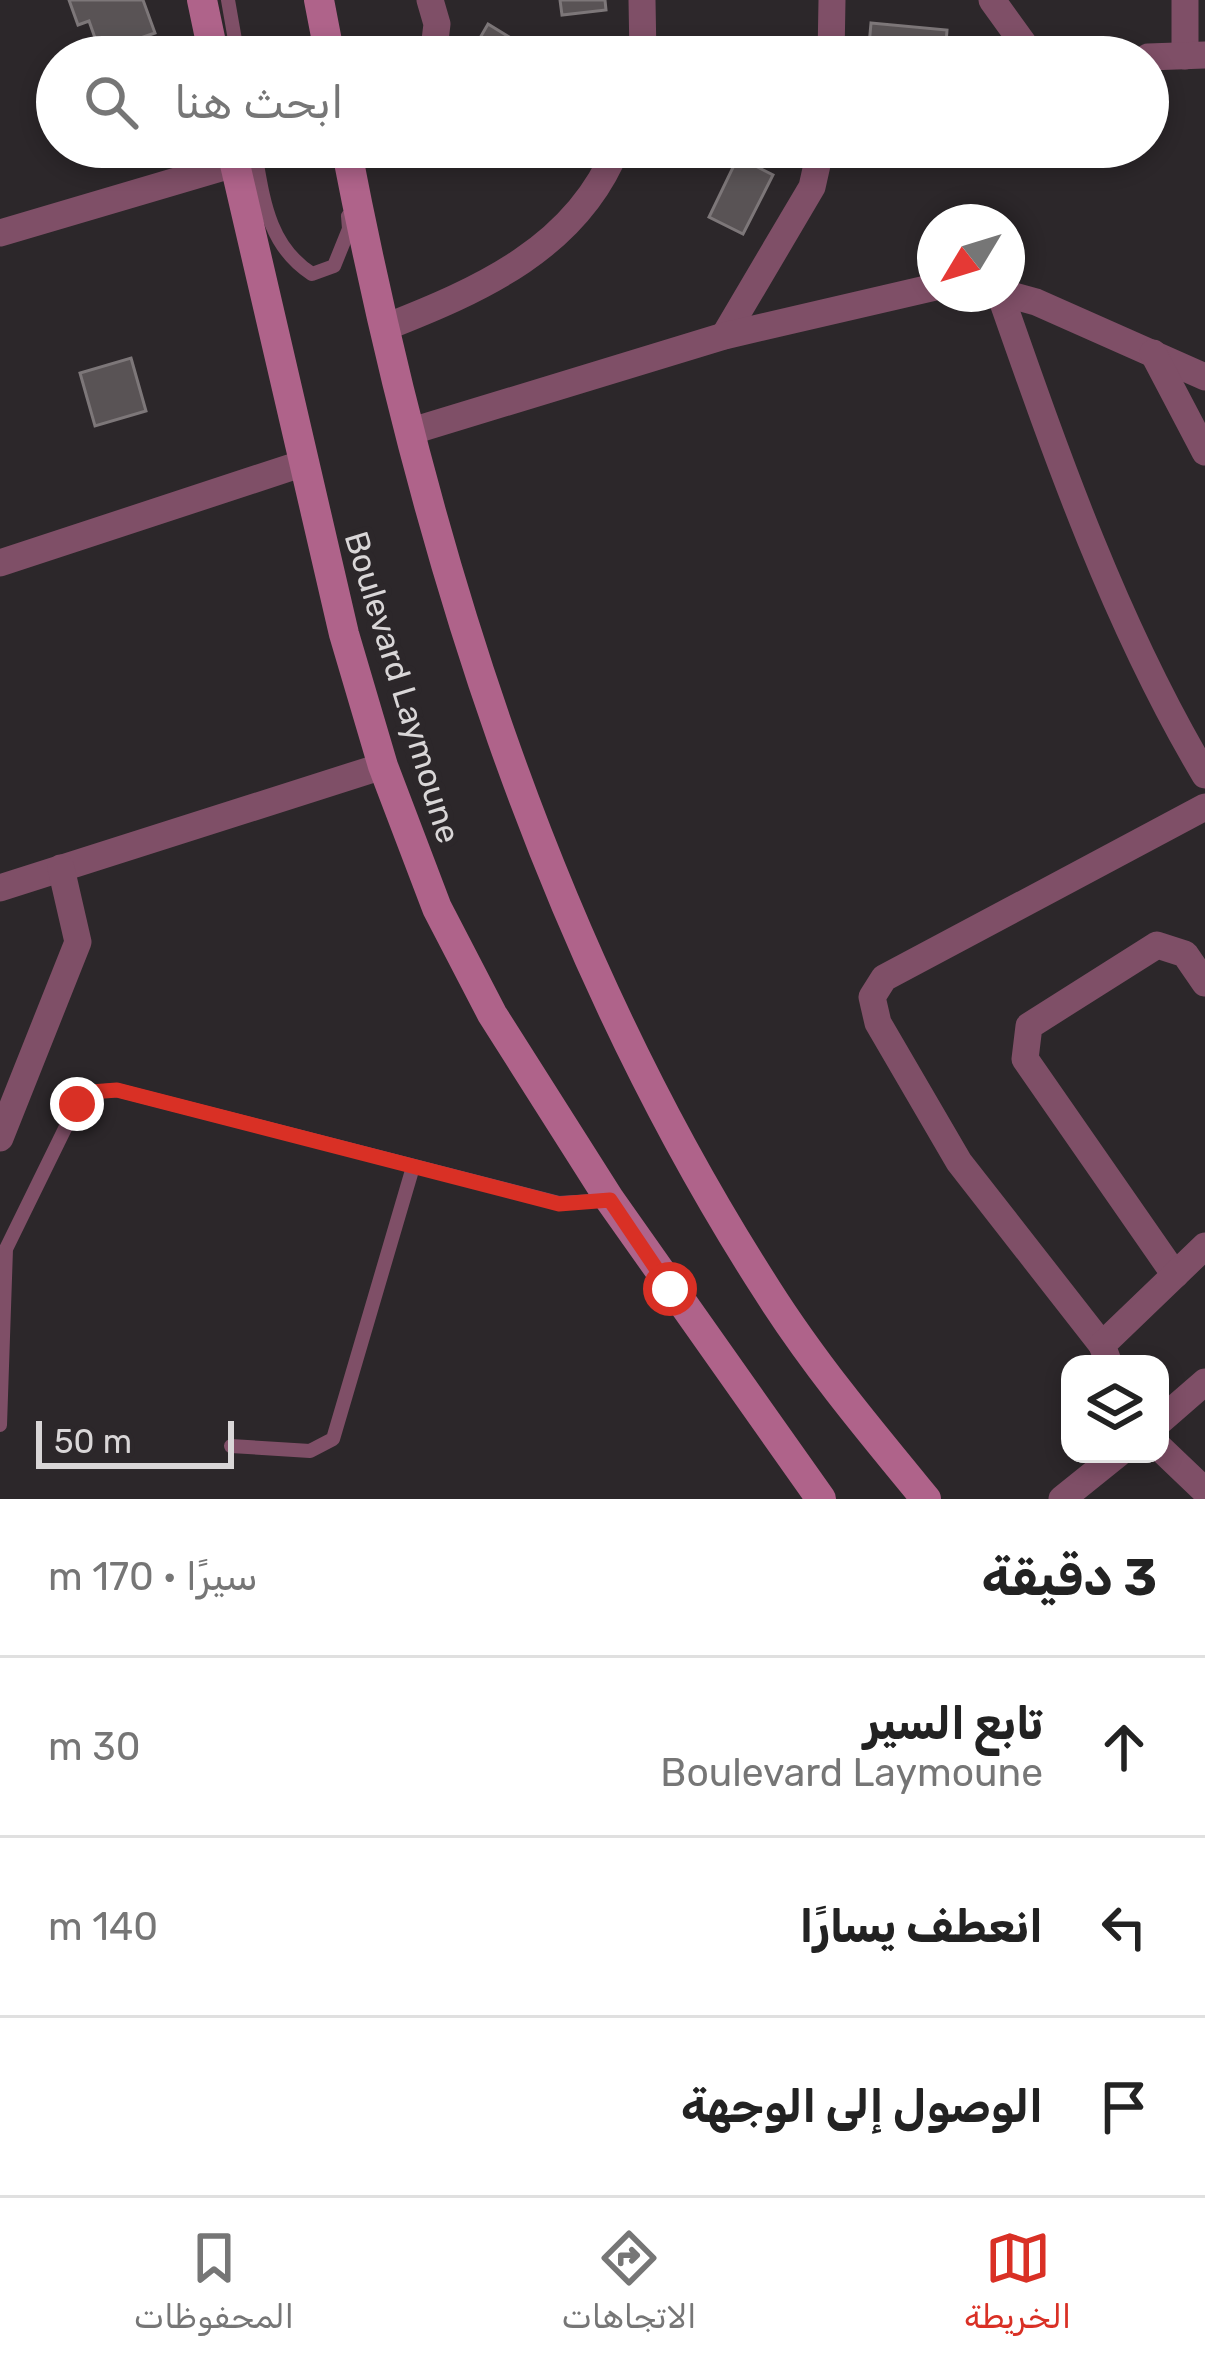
<!DOCTYPE html>
<html lang="ar">
<head>
<meta charset="utf-8">
<style>
	body { margin:0; font-family:Rubik,"Noto Sans Arabic",sans-serif; background:#f2f2f2; color:#222; direction:rtl }
	.controls { position:absolute; right:36px; bottom:36px; display:grid; overflow:hidden; border-radius:24px; box-shadow:0 6px 18px #0003 }
	.controls button { width:108px; height:108px; display:grid; place-items:center; padding:0; border:0; border-bottom:3px solid #e0e0e0; background:#fff; color:#222; font:60px sans-serif }
	.compass { position:absolute; left:917px; top:204px; width:108px; height:108px; border-radius:50%; background:#fff; box-shadow:0 6px 18px #0003; rotate:232deg }
	.scale { position:absolute; left:36px; bottom:30px; width:198px; box-sizing:border-box; padding-left:12px; border:6px solid #d9d6d7; border-top:0; font-size:33px; line-height:42px; white-space:nowrap; color:#d9d6d7; -webkit-text-stroke:9px #2c272a; paint-order:stroke }
	.stop { position:absolute; width:36px; height:36px; margin:-27px; border:9px solid #d93025; border-radius:50%; background:#fff }
	.stop.end { background:#d93025; border-color:#fff; box-shadow:0 3px 12px #0008 }
	.list { margin:0; padding:0; list-style:none }
	h2 { display:flex; justify-content:space-between; align-items:center; height:156px; margin:0; padding:0 48px; font-size:51px }
	h2 small { font-size:39px; font-weight:400; color:#767676 }
	.list li { display:grid; grid-template-columns:78px 1fr auto; gap:36px; align-items:center; box-sizing:border-box; height:180px; padding:0 48px; border-top:3px solid #e0e0e0 }
	.list b { display:block; font-size:45px; white-space:nowrap }
	.list p { margin:0; font-size:39px; white-space:nowrap; color:#767676 }
	.list em { font-size:39px; font-style:normal; color:#767676 }
	.icon { flex:none; width:66px; height:66px; fill:none; stroke:currentColor; stroke-width:2; stroke-linecap:round; stroke-linejoin:round }
	.map { position:relative; flex:none; width:1205px; height:1499px; overflow:hidden; direction:ltr }
	.search { position:absolute; background:#fff; box-shadow:0 6px 18px #0003; left:36px; right:36px; top:36px; height:132px; display:flex; align-items:center; gap:30px; box-sizing:border-box; padding:0 42px; border-radius:66px; color:#767676; font-size:45px }
	.sheet { height:696px; background:#fff }
	nav { display:flex; justify-content:space-around; align-items:center; box-sizing:border-box; height:168px; border-top:3px solid #e0e0e0; background:#fff; font-size:33px; color:#767676 }
	nav a { display:grid; justify-items:center; gap:6px }
	nav .on { color:#d93025 }
	.map>svg:first-child { display:block }
	.building { fill:#595355; stroke:#7d7779; stroke-width:3 }
	.lines { fill:none; stroke-linecap:round; stroke-linejoin:round }
	.service { stroke:#7f4f67; stroke-width:14 }
	.minor { stroke:#7f4f67; stroke-width:27 }
	.secondary { stroke:#af638a; stroke-width:30 }
	.route { stroke:#d93025; stroke-width:15 }
	.labels { text-anchor:middle; stroke-width:12; stroke-linejoin:round; paint-order:stroke }
	.street-label { font-size:33px; fill:#d9d6d7; stroke:#2c272a }
</style>
</head>
<body>
<div class="map">
<svg width="1205" height="1499" viewBox="0 0 1205 1499">
	<rect width="100%" height="100%" fill="#2c272a"/>
	<g class="building">
		<path d="M69,0H143L155,33L100,52L89,21L78,25Z"/>
		<path d="M560,0H605L606,10L562,15Z"/>
		<path d="M871,23L947,30L945,57H868Z"/>
		<path d="M488,24L524,46L518,57H469Z"/>
		<path d="M753,41L797,47L795,57H751Z"/>
		<path d="M738,157L773,175L743,234L709,217Z"/>
		<path d="M131,358L146,411L95,426L80,373Z"/>
	</g>
	<g class="lines">
		<g class="service">
			<path d="M228,0L238,57"/>
			<path d="M254,147C263,197 267,245 312,274L334,266L349,229L348,216"/>
			<path d="M0,1425L6,1249L77,1104L91,1092L117,1090L559,1203L610,1200"/>
			<path d="M231,1446L310,1451L333,1439L413,1167"/>
		</g>
		<g class="minor">
			<path d="M430,0L437,24L433,57"/>
			<path d="M642,0L643,57"/>
			<path d="M992,0L1033,57"/>
			<path d="M1185,0V56"/>
			<path d="M831,57L832,0"/>
			<path d="M1148,57L1205,55"/>
			<path d="M0,233L234,164"/>
			<path d="M1000,294C1057,457 1116,626 1205,775"/>
			<path d="M1007,294L1036,302L1205,377"/>
			<path d="M386,327C480,290 577,248 617,147"/>
			<path d="M724,336L812,187L821,147"/>
			<path d="M1153,353L1205,452"/>
			<path d="M412,431L724,336L935,287"/>
			<path d="M0,563L301,464"/>
			<path d="M0,888L383,766"/>
			<path d="M0,1138L78,942L61,868"/>
			<path d="M1175,1275L1025,1059L1029,1026L1157,945L1185,954L1205,983"/>
			<path d="M1102,1345L959,1162L878,1023L872,997L884,978L1205,807"/>
			<path d="M1109,1364L1102,1345L1205,1246"/>
			<path d="M1160,1421L1205,1382"/>
			<path d="M1160,1448L1205,1491"/>
			<path d="M1062,1499L1118,1454"/>
		</g>
		<g class="secondary">
			<path d="M202,0L214,57"/>
			<path d="M319,0L330,57"/>
			<path d="M231,147L344,634L383,766L437,908L492,1014L610,1200L821,1499"/>
			<path d="M346,147C423,546 545,945 767,1290C814,1364 870,1431 926,1499"/>
		</g>
	</g>
	<g class="lines">
		<path class="route" d="M77,1104L91,1092L117,1090L559,1204L610,1200L670,1289"/>
	</g>
	<g class="labels">
		<g class="street-label">
			<text transform="translate(403 687) rotate(73)" y="12">Boulevard Laymoune</text>
		</g>
	</g>
</svg>
<div class="controls">
<button><svg class="icon" aria-label="layers" viewBox="0 0 24 24"><path d="M12 4l9 5-9 5-9-5zM3 14l9 5 9-5"/></svg></button>
</div>
<svg class="compass" viewBox="-18 -18 36 36"><path d="M0-13l5 13h-10z" fill="#e53935"/><path d="M0 13l5-13h-10z" fill="#767676"/></svg>
<div class="scale">50 m</div>
<div class="stop" style="left:670px;top:1289px"></div>
<div class="stop end" style="left:77px;top:1104px"></div>
<div class="search"><svg class="icon" aria-label="search" viewBox="0 0 24 24"><circle cx="10" cy="10" r="6"/><path d="M15 15l6 6"/></svg>ابحث هنا</div>
</div>
<section class="sheet">
<h2>3 دقيقة<small>سيرًا · 170 m</small></h2>
<ul class="list">
<li><svg class="icon" aria-label="ahead" viewBox="0 0 24 24"><path d="M12 20V5M6 11l6-6 6 6"/></svg><div><b>تابع السير</b><p>Boulevard Laymoune</p></div><em>30 m</em></li>
<li><svg class="icon" aria-label="left" viewBox="0 0 24 24"><path d="M17 20v-9H6M10 6l-5 5 5 5"/></svg><div><b>انعطف يسارًا</b></div><em>140 m</em></li>
<li><svg class="icon" aria-label="arrive" viewBox="0 0 24 24"><path d="M6 21V4h12l-3 4 3 4H6"/></svg><div><b>الوصول إلى الوجهة</b></div></li>
</ul>
</section>
<nav>
<a class="on"><svg class="icon" aria-label="map" viewBox="0 0 24 24"><path d="M3 6l6-2 6 2 6-2v14l-6 2-6-2-6 2zM9 4v14M15 6v14"/></svg>الخريطة</a>
<a><svg class="icon" aria-label="directions" viewBox="0 0 24 24"><path d="M12 3l9 9-9 9-9-9zM9 14v-3h6M13 9l2 2-2 2"/></svg>الاتجاهات</a>
<a><svg class="icon" aria-label="saved" viewBox="0 0 24 24"><path d="M7 4h10v16l-5-4-5 4z"/></svg>المحفوظات</a>
</nav>
</body>
</html>
